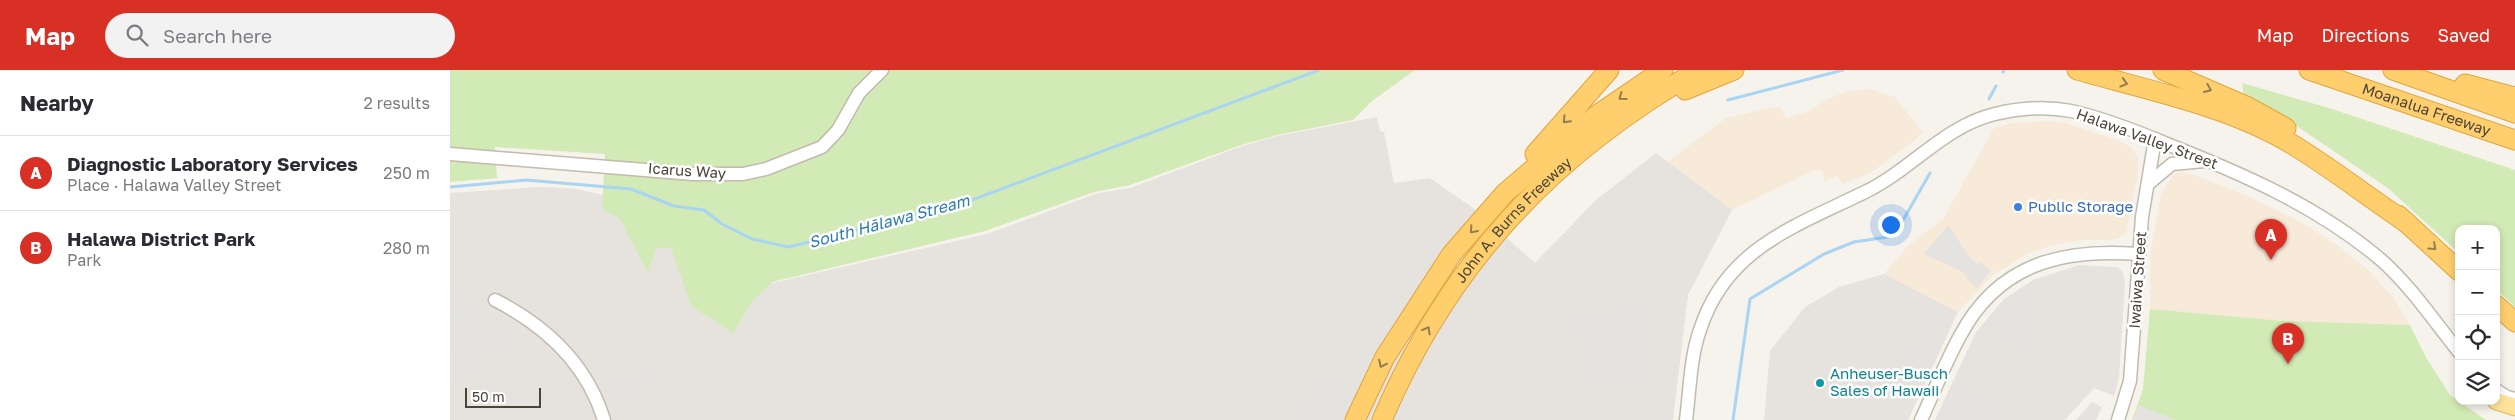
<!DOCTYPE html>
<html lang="en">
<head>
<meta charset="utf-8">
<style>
	body { margin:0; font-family:"Golos Text",sans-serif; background:#f2f2f3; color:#2b2b33 }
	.controls { position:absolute; right:15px; bottom:15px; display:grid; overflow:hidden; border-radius:10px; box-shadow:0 2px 8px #0003 }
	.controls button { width:45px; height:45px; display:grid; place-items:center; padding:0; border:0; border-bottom:1px solid #e1e1e2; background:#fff; color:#2b2b33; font:25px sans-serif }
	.scale { position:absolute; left:15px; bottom:12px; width:76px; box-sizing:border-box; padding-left:5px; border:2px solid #4b4439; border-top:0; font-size:14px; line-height:18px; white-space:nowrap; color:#4b4439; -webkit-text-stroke:4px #fff; paint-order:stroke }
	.you { position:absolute; left:1440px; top:154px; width:18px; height:18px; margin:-12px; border:4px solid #fff; border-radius:50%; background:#1a73e8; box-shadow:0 0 0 8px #1a73e833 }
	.badge { display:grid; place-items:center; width:32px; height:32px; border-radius:50%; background:#d93025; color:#fff; font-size:16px; font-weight:700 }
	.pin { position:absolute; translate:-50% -41px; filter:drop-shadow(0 1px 2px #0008) }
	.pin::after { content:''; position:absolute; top:26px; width:18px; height:15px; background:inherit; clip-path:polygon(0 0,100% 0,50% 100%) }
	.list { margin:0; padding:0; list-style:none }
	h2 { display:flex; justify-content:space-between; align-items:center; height:65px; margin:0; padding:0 20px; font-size:21px }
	h2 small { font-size:16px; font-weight:400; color:#7c7c81 }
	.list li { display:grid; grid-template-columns:32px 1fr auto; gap:15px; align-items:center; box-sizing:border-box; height:75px; padding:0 20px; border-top:1px solid #e1e1e2 }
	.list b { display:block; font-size:19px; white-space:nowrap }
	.list p { margin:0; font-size:16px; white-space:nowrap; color:#7c7c81 }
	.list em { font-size:16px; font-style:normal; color:#7c7c81 }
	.icon { flex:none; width:28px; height:28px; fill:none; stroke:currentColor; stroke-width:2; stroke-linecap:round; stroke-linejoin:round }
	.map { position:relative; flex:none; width:2065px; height:350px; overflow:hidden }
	header { display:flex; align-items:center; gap:30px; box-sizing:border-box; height:70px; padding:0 25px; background:#d93025; color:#fff }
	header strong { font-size:24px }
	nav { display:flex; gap:28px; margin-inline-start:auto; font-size:18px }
	.search { width:350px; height:45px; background:#f2f2f3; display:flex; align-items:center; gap:12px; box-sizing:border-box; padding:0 18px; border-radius:28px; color:#7c7c81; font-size:19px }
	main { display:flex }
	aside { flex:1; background:#fff }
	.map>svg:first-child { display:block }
	.commercial { fill:#f7ead8 }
	.industrial { fill:#e6e2dd }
	.green { fill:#d2eab5 }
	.parking { fill:#e5e3e0 }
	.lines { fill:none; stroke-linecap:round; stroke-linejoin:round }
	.stream { stroke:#a9d4f2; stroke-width:3 }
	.minor-casing { stroke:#c2bbae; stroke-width:15 }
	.major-casing { stroke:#e6c16a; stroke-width:19 }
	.highway-casing { stroke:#e0a43c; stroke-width:21 }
	.minor { stroke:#fff; stroke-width:12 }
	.major { stroke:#ffe39c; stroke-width:16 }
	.highway { stroke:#ffcf6e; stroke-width:19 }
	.oneway { stroke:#937c4e }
	.shop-dot { fill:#3f7fe0; stroke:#fff; stroke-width:2 }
	.culture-dot { fill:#0f9aa8; stroke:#fff; stroke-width:2 }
	.labels { text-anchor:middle; stroke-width:5; stroke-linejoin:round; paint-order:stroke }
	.street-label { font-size:15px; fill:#4b4439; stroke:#fff }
	.shop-label { font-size:15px; fill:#366cbe; stroke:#fff; text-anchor:start }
	.culture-label { font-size:15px; fill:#0d838f; stroke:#fff; text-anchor:start }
	.water-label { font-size:16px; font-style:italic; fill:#2e7ab2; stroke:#fff }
</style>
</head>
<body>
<header>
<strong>Map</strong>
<div class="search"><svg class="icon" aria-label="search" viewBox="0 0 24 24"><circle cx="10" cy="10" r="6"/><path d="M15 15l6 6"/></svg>Search here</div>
<nav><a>Map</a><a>Directions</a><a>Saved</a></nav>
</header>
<main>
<aside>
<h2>Nearby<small>2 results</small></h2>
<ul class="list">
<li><span class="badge">A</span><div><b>Diagnostic Laboratory Services</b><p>Place · Halawa Valley Street</p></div><em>250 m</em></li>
<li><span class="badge">B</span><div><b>Halawa District Park</b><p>Park</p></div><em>280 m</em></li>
</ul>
</aside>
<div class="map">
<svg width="2065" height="350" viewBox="0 0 2065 350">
	<rect width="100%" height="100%" fill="#f6f3ec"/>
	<g class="commercial">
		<path d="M1418,19L1445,27L1473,62L1464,71L1420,103L1393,114L1387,106L1375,111L1372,100L1362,101L1282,140L1217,92L1276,48L1330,36L1336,48L1359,41L1379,28L1399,21Z"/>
		<path d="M1597,51L1616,53L1665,69L1677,75L1684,81L1688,88V105L1676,163L1669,168L1661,170H1632L1603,175L1581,182L1543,205L1508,242L1434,204L1458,176L1493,149L1544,58L1563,53Z"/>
		<path d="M1731,102L1744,105L1798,126L1849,151L1887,175L1916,198L1943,227L1960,255L1833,251L1700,239V183L1711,125L1723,104Z"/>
	</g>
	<g class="industrial">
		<path d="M927,47L930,61L934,62L944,113L980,108L1023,138L1085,193L1146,130L1206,83L1282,140L1238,225L1223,350H0V123L90,117L126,119L145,123L166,129L264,200L322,213L537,164L645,124L680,118L792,76L827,66Z"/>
		<path d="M1629,195L1668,197L1673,203L1675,212L1669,308L1664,326L1644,318L1615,350H1485L1526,262L1554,229L1583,210Z"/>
		<path d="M1434,204L1508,242L1458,350H1314L1320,281L1355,237L1389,217Z"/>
	</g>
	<g class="green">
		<path d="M0,0H965L922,31L903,50L827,65L791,75L680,115L644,122L535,161L322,212L302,232L283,263L241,236L221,178H206L198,203L170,149L152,139L155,84L45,77L47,108L0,112Z"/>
		<path d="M1792,13L1879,38L2065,100V237L2046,219V159H2009V183L1939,119L1841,52L1794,29Z"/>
		<path d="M1700,239L1833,251L1960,255L1977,289L2000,325L2036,350H1682L1693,319Z"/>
	</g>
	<g class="parking">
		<path d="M1498,155L1521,189L1527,194L1529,192L1541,201L1527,218L1516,208L1517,206L1511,201L1474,184Z"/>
		<path d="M1587,216L1580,281L1537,257L1565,227L1578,218Z"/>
		<path d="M6,228L9,238L24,234L31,261L47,257L62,263L66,274L30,284L35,301L14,307L0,256V229Z"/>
		<path d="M1483,232L1504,242L1477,297L1456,287Z"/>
		<path d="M1192,233L1204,300L1194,302L1196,311L1156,318L1154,309L1136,313L1123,246Z"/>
		<path d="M197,296L204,311L185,319L188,329L170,334L162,313Z"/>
		<path d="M866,302L963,338L959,350H848Z"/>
		<path d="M1504,315L1548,335L1541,350H1487Z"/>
		<path d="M1642,332L1652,337L1646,350H1626Z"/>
		<path d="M1689,335L1725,350H1683Z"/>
	</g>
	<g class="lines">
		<g class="stream">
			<path d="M1553,2L1554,0"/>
			<path d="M1539,29L1546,16"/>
			<path d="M1278,30L1393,0"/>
			<path d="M0,117L76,110L181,119L224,136L254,140L272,154L302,169L339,177L514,133L869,0"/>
			<path d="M1283,350L1300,229L1374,184L1404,172L1444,166L1480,103"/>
		</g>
		<g class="minor-casing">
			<g id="minor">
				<path d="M0,84L243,104H293L316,99L372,77L388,60L409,23L432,0"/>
				<path d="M1698,114L1722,94L1754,91"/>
				<path d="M45,230C96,256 137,294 154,350"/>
				<path d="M2046,320L2057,327L2065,329"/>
				<path d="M1236,350C1240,320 1240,288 1250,260C1276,178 1346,156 1415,122C1461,100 1494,56 1545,44C1570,38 1596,36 1621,41C1653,48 1686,61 1717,74C1793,104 1867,136 1930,189C1960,215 1984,251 2009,282"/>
				<path d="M1471,350C1484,322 1495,293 1510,266C1548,194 1612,178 1688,184"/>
				<path d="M1668,350L1680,311L1692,147L1705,69"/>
			</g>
		</g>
		<g class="major-casing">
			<path id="major" d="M2046,331L2065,337"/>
		</g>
		<g class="highway-casing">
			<g id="highway">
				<path d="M1627,0C1697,20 1778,36 1840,73C1880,97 1918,127 1957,153"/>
				<path d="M1713,0L1798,37L1836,58"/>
				<path id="s1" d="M1859,0L2065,70"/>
				<path d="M1943,0L2065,43"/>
				<path d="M2015,14L2065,27"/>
				<path d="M1235,20L1284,0"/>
				<path d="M1085,84L1159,0"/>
				<path d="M1948,145L2009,201"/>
				<path d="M2046,235L2065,252"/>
				<path d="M905,350L935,287L1001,185L1055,123L1144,47L1213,0"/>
				<path id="s2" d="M932,350C999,193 1102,84 1249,0"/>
			</g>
		</g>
		<use href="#minor" class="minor"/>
		<use href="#major" class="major"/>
		<use href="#highway" class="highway"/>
	</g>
	<defs><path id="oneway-chevron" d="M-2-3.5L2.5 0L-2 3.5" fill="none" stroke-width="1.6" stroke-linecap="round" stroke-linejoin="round" transform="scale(1.25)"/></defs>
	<g class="oneway">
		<use href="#oneway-chevron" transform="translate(1674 13) rotate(16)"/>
		<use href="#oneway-chevron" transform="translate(1758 19) rotate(23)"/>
		<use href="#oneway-chevron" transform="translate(1172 27) rotate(144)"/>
		<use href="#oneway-chevron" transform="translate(1116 50) rotate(133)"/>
		<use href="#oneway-chevron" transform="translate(1023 160) rotate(131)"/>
		<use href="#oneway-chevron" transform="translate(1983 177) rotate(42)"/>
		<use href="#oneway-chevron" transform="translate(977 260) rotate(-61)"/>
		<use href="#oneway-chevron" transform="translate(932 294) rotate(116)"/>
	</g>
	<circle class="shop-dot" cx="1568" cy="137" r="5"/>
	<circle class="culture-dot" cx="1370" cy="313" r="5"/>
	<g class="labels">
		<g class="street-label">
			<text dy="5" stroke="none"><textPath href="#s1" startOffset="124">Moanalua Freeway</textPath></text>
			<text transform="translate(1697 69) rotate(20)" y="5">Halawa Valley Street</text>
			<text transform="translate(237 101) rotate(4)" y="5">Icarus Way</text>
			<text dy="5" stroke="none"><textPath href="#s2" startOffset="241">John A. Burns Freeway</textPath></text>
			<text transform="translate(1688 210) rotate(-86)" y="5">Iwaiwa Street</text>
		</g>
		<g class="shop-label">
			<text x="1578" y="142">Public Storage</text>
		</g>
		<g class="culture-label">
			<text x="1380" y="309">Anheuser-Busch<tspan x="1380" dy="17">Sales of Hawaii</tspan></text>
		</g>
		<g class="water-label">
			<text transform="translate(439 151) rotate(-15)" y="6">South Hālawa Stream</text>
		</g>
	</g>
</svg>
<div class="controls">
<button>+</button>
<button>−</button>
<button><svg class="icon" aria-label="locate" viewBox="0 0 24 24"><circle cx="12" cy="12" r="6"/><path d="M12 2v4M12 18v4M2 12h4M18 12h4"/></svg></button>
<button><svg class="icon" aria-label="layers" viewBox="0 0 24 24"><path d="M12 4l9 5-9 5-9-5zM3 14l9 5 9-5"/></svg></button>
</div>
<div class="scale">50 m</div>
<div class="you"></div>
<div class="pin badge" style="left:1821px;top:190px">A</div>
<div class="pin badge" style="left:1838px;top:294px">B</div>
</div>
</main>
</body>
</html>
